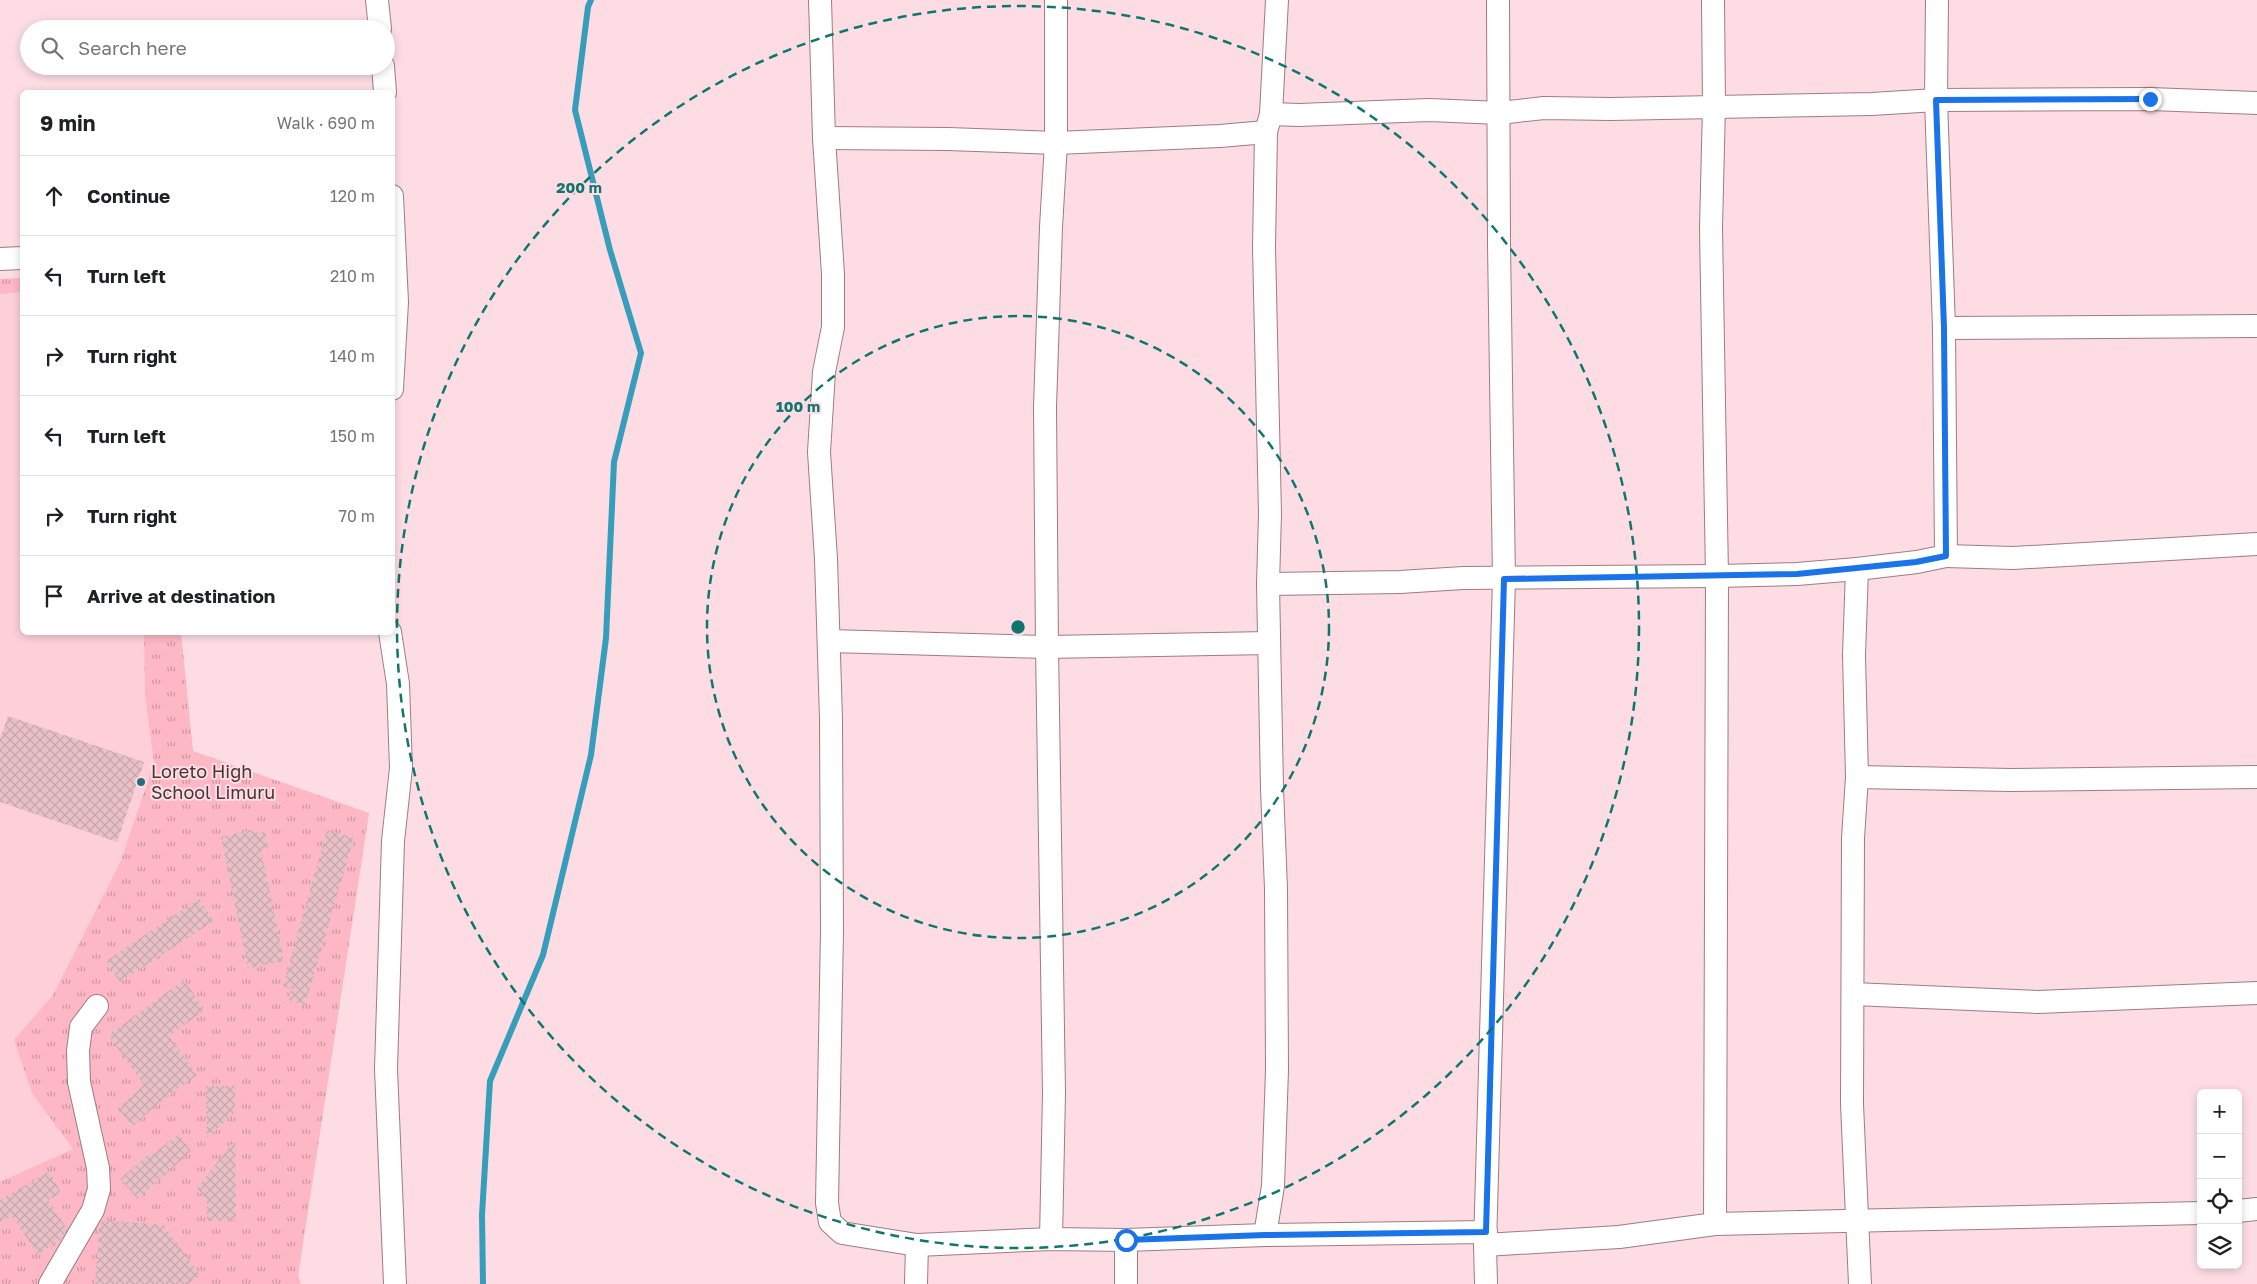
<!DOCTYPE html>
<html lang="en">
<head>
<meta charset="utf-8">
<style>
	body { margin:0; font-family:"Golos Text",sans-serif; background:#f2f2f2; color:#202124 }
	.controls { position:absolute; right:15px; bottom:15px; display:grid; overflow:hidden; border-radius:8px; box-shadow:0 2px 8px #0003 }
	.controls button { width:45px; height:45px; display:grid; place-items:center; padding:0; border:0; border-bottom:1px solid #e0e0e0; background:#fff; color:#202124; font:25px sans-serif }
	.stop { position:absolute; width:15px; height:15px; margin:-11px; border:4px solid #1a73e8; border-radius:50%; background:#fff }
	.stop.end { background:#1a73e8; border-color:#fff; box-shadow:0 1px 5px #0008 }
	.list { margin:0; padding:0; list-style:none }
	h2 { display:flex; justify-content:space-between; align-items:center; height:65px; margin:0; padding:0 20px; font-size:21px }
	h2 small { font-size:16px; font-weight:400; color:#757577 }
	.list li { display:grid; grid-template-columns:32px 1fr auto; gap:15px; align-items:center; box-sizing:border-box; height:80px; padding:0 20px; border-top:1px solid #e0e0e0 }
	.list b { display:block; font-size:19px; white-space:nowrap }
	.list em { font-size:16px; font-style:normal; color:#757577 }
	.icon { flex:none; width:28px; height:28px; fill:none; stroke:currentColor; stroke-width:2; stroke-linecap:round; stroke-linejoin:round }
	.map { position:relative; flex:none; width:2257px; height:1284px; overflow:hidden }
	.search { position:absolute; background:#fff; box-shadow:0 2px 8px #0003; left:20px; top:20px; width:375px; height:55px; display:flex; align-items:center; gap:12px; box-sizing:border-box; padding:0 18px; border-radius:28px; color:#757577; font-size:19px }
	.panel { position:absolute; background:#fff; box-shadow:0 2px 8px #0003; left:20px; top:90px; width:375px; height:545px; border-radius:8px }
	.map>svg:first-child { display:block }
	.built { fill:#fecfd8 }
	.grass { fill:url(#grass-tufts) }
	.lines { fill:none; stroke-linecap:round; stroke-linejoin:round }
	.stream { stroke:#369eba; stroke-width:6 }
	.building { fill:url(#building-cross-hatch) }
	.street-casing { stroke:#9f7b82; stroke-width:24 }
	.street { stroke:#fff; stroke-width:22 }
	.route { stroke:#1a73e8; stroke-width:6 }
	.ring { fill:none; stroke:#0f766e; stroke-width:2.5; stroke-dasharray:9 6 }
	.poi-dot { fill:#296b7e; stroke:#fddde3; stroke-width:2 }
	.labels { text-anchor:middle; stroke-width:4; stroke-linejoin:round; paint-order:stroke }
	.poi-label { font-size:18px; fill:#443437; stroke:#fddde3; text-anchor:start }
	.centre { fill:#0f766e; stroke:#fddde3; stroke-width:2.5 }
	.ring-label { font-size:15px; text-anchor:middle; font-weight:bold; fill:#0f766e; stroke:#fddde3; stroke-width:4; stroke-linejoin:round; paint-order:stroke }
</style>
</head>
<body>
<div class="map">
<svg width="2257" height="1284" viewBox="0 0 2257 1284">
	<defs>
		<pattern id="grass-tufts" width="24" height="20" patternUnits="userSpaceOnUse" patternTransform="scale(1.25)"><rect width="24" height="20" fill="#fdb7c5"/><path d="M3 7l-1-3M5 7V3M7 7l1-3M15 17l-1-3M17 17v-4M19 17l1-3" fill="none" stroke="#ce96a1"/></pattern>
		<pattern id="building-cross-hatch" width="8" height="8" patternUnits="userSpaceOnUse" patternTransform="scale(1.25)"><rect width="8" height="8" fill="#e8c1c8"/><path d="M0 0l8 8M0 8l8-8" fill="none" stroke="#c8a6ac"/></pattern>
	</defs>
	<rect width="100%" height="100%" fill="#fddde3"/>
	<path class="built" d="M22,278V632L181,633L193,751L369,813L298,1276L301,1284H0V279Z"/>
	<g class="grass">
		<path d="M22,278V292L0,294V279Z"/>
		<path d="M144,633H181L193,751L369,813L298,1276L301,1284H0V1182L73,1149L32,1093L14,1040L53,995L120,863L154,763L145,694Z"/>
	</g>
	<g class="lines">
		<path class="stream" d="M483,1284L482,1215L490,1081L543,955L591,755L606,638L614,462L641,353L610,250L575,110L588,7L591,0"/>
	</g>
	<g class="building">
		<path d="M8,716L144,762L117,842L0,802V739Z"/>
		<path d="M256,829L257,833L265,832L268,848L261,850L284,961L248,968L221,837Z"/>
		<path d="M327,830L354,838L305,1005L289,1000L292,989L283,986Z"/>
		<path d="M199,899L214,921L120,982L106,961Z"/>
		<path d="M184,980L205,1010L169,1036L197,1075L155,1106L133,1126L117,1109L144,1085L108,1035Z"/>
		<path d="M206,1086H235V1112L207,1138Z"/>
		<path d="M179,1134L191,1151L138,1199L120,1179L151,1152L153,1154Z"/>
		<path d="M235,1140L236,1220L207,1221V1201L197,1188Z"/>
		<path d="M50,1171L61,1193L48,1200L67,1229L61,1239L38,1255L12,1216L0,1222V1200Z"/>
		<path d="M102,1220L164,1225L200,1275L188,1284H95L100,1224Z"/>
	</g>
	<g class="lines">
		<g class="street-casing">
			<g id="street">
				<path d="M377,0L380,29"/>
				<path d="M820,0L824,138L833,274V327L824,372L819,452L826,559L831,719L832,931L827,1203L830,1222L842,1233L917,1245L1051,1239L1126,1240L1265,1235L1486,1232"/>
				<path d="M383,66L385,92"/>
				<path d="M1271,114L1299,115L1429,110L1500,113L1544,108L1611,109L1872,104L1936,100L2150,99L2257,103"/>
				<path d="M824,138L948,139L1056,143L1220,136L1266,132"/>
				<path d="M392,196L397,302L392,389"/>
				<path d="M0,259L22,258"/>
				<path d="M1944,328L2257,326"/>
				<path d="M1946,556L2013,558L2257,544"/>
				<path d="M1268,584L1270,514L1264,247L1266,132L1271,114L1277,0"/>
				<path d="M390,632L398,684L401,768L393,841L386,1069L395,1284"/>
				<path d="M829,641L1047,647L1269,643"/>
				<path d="M1857,777L2011,780L2257,777"/>
				<path d="M1853,994L2038,1002L2257,993"/>
				<path d="M2238,1211L2257,1209"/>
				<path d="M1715,1224L2201,1213"/>
				<path d="M1265,1235L1273,1186L1277,1070L1276,889L1272,788L1268,584L1400,582L1463,578L1717,576L1797,574L1857,569"/>
				<path d="M1051,1239L1054,1093L1047,647L1045,407L1051,227L1056,143V0"/>
				<path d="M1126,1240V1284"/>
				<path d="M1485,1245L1619,1237L1715,1224L1717,576L1711,228L1714,106L1713,0"/>
				<path d="M50,1284L93,1210L99,1189L98,1168L79,1082L78,1051L81,1027L97,1006"/>
				<path d="M916,1284L917,1245"/>
				<path d="M1486,1284L1485,1245L1504,579L1499,244L1498,0"/>
				<path d="M1860,1284L1852,1104L1853,838L1857,777L1854,655L1857,569L1917,562L1946,556L1944,328L1936,100L1937,0"/>
			</g>
		</g>
		<use href="#street" class="street"/>
	</g>
	<g class="lines">
		<path class="route" d="M1126,1240L1265,1235L1486,1232L1504,579L1797,574L1916,562L1946,556L1944,328L1936,100L2150,99"/>
	</g>
	<g class="ring">
		<circle cx="1018" cy="627" r="311"/>
		<circle cx="1018" cy="627" r="621"/>
	</g>
	<circle class="poi-dot" cx="141" cy="782" r="5"/>
	<g class="labels">
		<g class="poi-label">
			<text x="151" y="778">Loreto High<tspan x="151" dy="21">School Limuru</tspan></text>
		</g>
	</g>
	<circle cx="1018" cy="627" r="8" class="centre"/>
	<g class="ring-label">
		<text x="579" y="193">200 m</text>
		<text x="798" y="412">100 m</text>
	</g>
</svg>
<div class="controls">
<button>+</button>
<button>−</button>
<button><svg class="icon" aria-label="locate" viewBox="0 0 24 24"><circle cx="12" cy="12" r="6"/><path d="M12 2v4M12 18v4M2 12h4M18 12h4"/></svg></button>
<button><svg class="icon" aria-label="layers" viewBox="0 0 24 24"><path d="M12 4l9 5-9 5-9-5zM3 14l9 5 9-5"/></svg></button>
</div>
<div class="stop" style="left:1126px;top:1240px"></div>
<div class="stop end" style="left:2150px;top:99px"></div>
<div class="search"><svg class="icon" aria-label="search" viewBox="0 0 24 24"><circle cx="10" cy="10" r="6"/><path d="M15 15l6 6"/></svg>Search here</div>
<section class="panel">
<h2>9 min<small>Walk · 690 m</small></h2>
<ul class="list">
<li><svg class="icon" aria-label="ahead" viewBox="0 0 24 24"><path d="M12 20V5M6 11l6-6 6 6"/></svg><div><b>Continue</b></div><em>120 m</em></li>
<li><svg class="icon" aria-label="left" viewBox="0 0 24 24"><path d="M17 20v-9H6M10 6l-5 5 5 5"/></svg><div><b>Turn left</b></div><em>210 m</em></li>
<li><svg class="icon" aria-label="right" viewBox="0 0 24 24"><path d="M7 20v-9h11M14 6l5 5-5 5"/></svg><div><b>Turn right</b></div><em>140 m</em></li>
<li><svg class="icon" aria-label="left" viewBox="0 0 24 24"><path d="M17 20v-9H6M10 6l-5 5 5 5"/></svg><div><b>Turn left</b></div><em>150 m</em></li>
<li><svg class="icon" aria-label="right" viewBox="0 0 24 24"><path d="M7 20v-9h11M14 6l5 5-5 5"/></svg><div><b>Turn right</b></div><em>70 m</em></li>
<li><svg class="icon" aria-label="arrive" viewBox="0 0 24 24"><path d="M6 21V4h12l-3 4 3 4H6"/></svg><div><b>Arrive at destination</b></div></li>
</ul>
</section>
</div>
</body>
</html>
